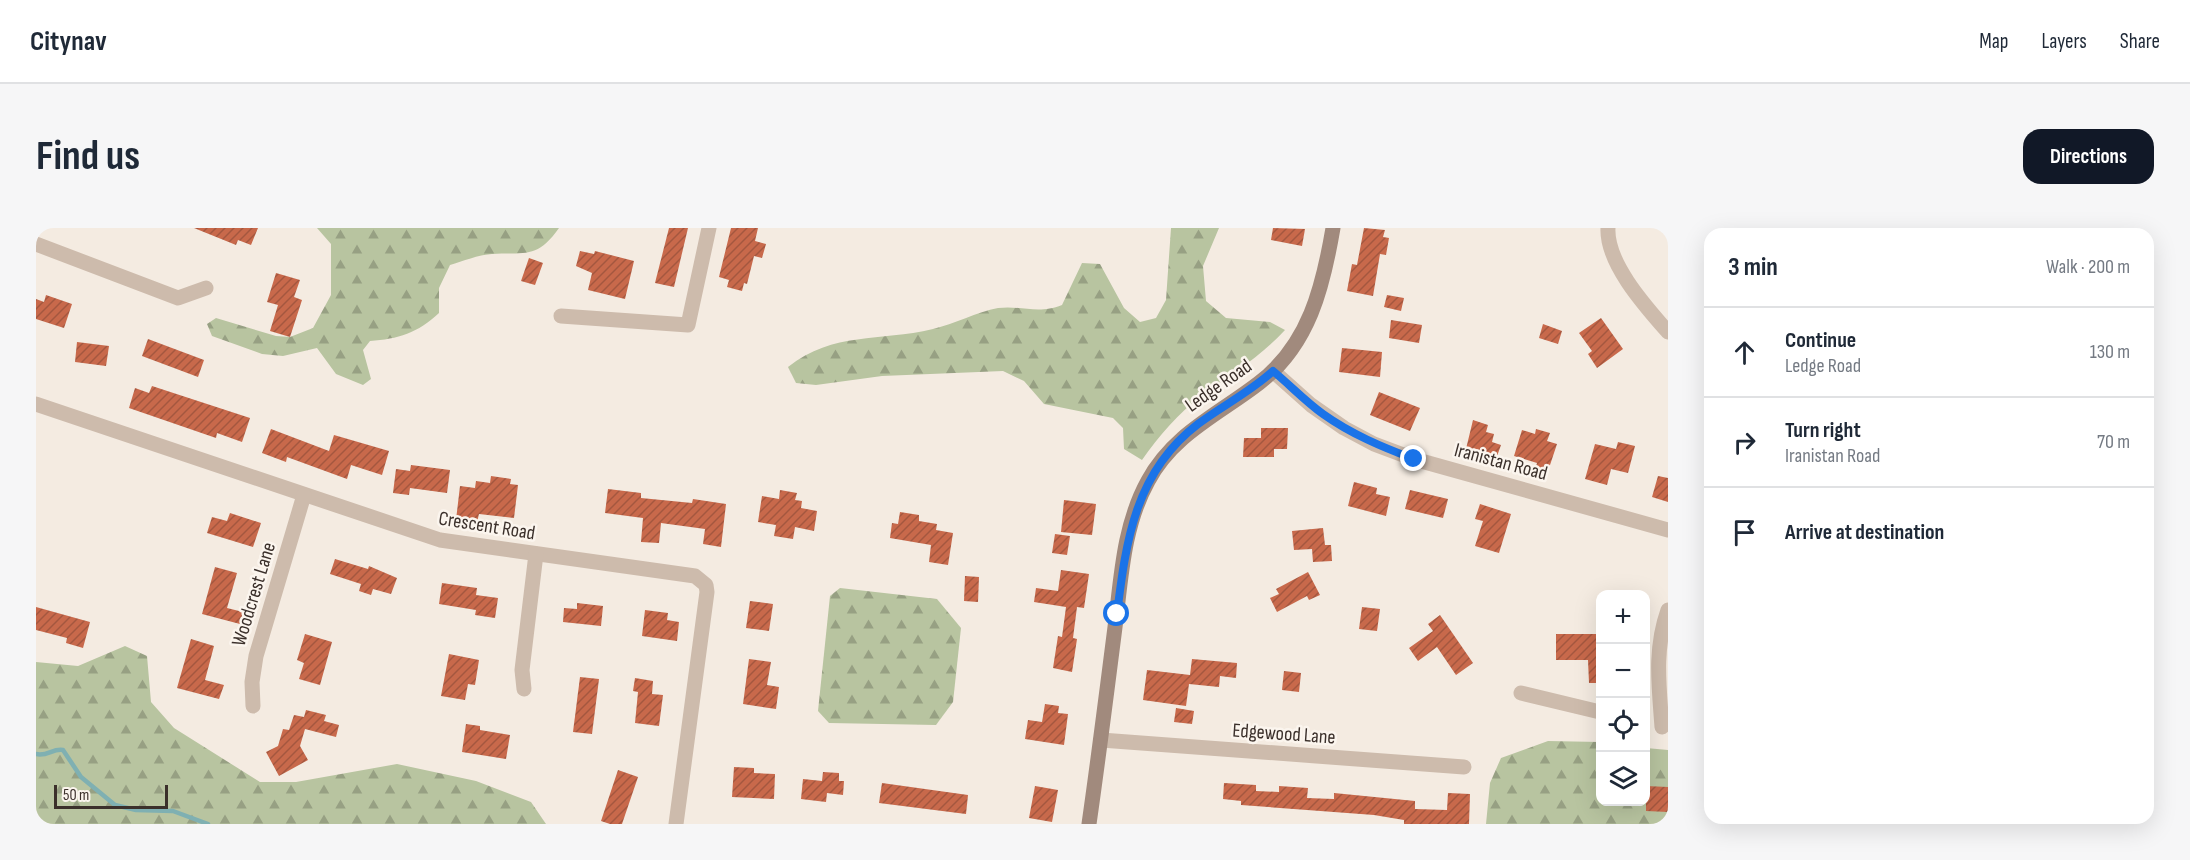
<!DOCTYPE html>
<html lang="en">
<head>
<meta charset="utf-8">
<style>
	body { margin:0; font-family:"Sofia Sans Condensed",sans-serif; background:#f6f6f7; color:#1f2937 }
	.controls { position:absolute; right:18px; bottom:18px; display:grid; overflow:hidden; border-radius:12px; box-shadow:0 6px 24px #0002 }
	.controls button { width:54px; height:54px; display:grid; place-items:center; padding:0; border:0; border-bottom:2px solid #e0e1e3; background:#fff; color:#1f2937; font:30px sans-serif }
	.scale { position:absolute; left:18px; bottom:15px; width:114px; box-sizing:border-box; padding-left:6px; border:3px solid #3b302b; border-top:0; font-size:16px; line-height:21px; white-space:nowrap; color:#3b302b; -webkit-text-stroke:4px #fbf5ee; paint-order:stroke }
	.stop { position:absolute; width:18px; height:18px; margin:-14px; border:4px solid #1a73e8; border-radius:50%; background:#fff }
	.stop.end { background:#1a73e8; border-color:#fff; box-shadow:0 2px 6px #0008 }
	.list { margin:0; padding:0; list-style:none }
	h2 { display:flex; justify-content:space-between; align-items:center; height:78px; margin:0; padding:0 24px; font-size:26px }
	h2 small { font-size:20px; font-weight:400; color:#747a83 }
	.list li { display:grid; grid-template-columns:39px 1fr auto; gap:18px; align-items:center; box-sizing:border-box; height:90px; padding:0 24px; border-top:2px solid #e0e1e3 }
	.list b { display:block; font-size:22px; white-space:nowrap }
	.list p { margin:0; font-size:20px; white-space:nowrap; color:#747a83 }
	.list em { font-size:20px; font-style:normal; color:#747a83 }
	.icon { flex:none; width:33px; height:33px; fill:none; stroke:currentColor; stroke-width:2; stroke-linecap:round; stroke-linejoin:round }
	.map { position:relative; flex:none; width:1632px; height:596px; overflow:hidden; border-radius:18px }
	header { display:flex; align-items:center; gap:36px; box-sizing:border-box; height:84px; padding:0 30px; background:#fff; border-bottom:2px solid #e0e1e3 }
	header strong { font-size:28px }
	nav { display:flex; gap:33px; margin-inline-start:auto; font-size:21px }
	.intro { display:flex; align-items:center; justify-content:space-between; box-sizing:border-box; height:144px; padding:0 36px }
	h1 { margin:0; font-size:42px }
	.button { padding:15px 27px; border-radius:18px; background:#111827; color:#fff; font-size:21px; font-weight:700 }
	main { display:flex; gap:36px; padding:0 36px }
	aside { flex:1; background:#fff; border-radius:18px; box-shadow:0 6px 24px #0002 }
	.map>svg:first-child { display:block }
	.forest { fill:url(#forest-firs) }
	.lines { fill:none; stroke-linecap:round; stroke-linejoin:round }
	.stream { stroke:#7fb0b2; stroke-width:4.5 }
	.building { fill:url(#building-hatch) }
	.street { stroke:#cdbbac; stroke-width:15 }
	.secondary { stroke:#a18a7d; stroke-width:15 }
	.route { stroke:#1a73e8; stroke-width:8 }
	.labels { text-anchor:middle; stroke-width:5; stroke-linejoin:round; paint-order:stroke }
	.street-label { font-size:20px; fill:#3b302b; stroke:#fbf5ee }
</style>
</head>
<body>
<header>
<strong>Citynav</strong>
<nav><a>Map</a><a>Layers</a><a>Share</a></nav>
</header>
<div class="intro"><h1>Find us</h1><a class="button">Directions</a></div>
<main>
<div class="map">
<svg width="1632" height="596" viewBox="0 0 1632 596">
	<defs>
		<pattern id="forest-firs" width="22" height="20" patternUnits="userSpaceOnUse" patternTransform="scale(1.5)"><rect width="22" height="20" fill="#b8c4a0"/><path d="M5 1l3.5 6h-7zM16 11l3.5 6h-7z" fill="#97a083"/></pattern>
		<pattern id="building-hatch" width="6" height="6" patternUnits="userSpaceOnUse" patternTransform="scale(1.5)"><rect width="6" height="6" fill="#c8694b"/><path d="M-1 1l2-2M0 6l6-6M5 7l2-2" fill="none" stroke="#a4573f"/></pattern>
	</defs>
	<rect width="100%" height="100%" fill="#f4ebe1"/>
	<g class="forest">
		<path d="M281,0H523C501,31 490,24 456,26C442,27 427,33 414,37L403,60V85C382,105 362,111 334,113L327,122L335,151L327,157L300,146L281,120L247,128L226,126L176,108L171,96L180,90L240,108L254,109L277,100L295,67V16Z"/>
		<path d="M1135,0H1183L1167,38L1170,73L1190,90L1234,94L1249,102C1223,130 1196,145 1166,168C1142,185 1123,208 1106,232L1088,221L1087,200L1077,190L1008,176L988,153L967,143L846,148L780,157L760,155L752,139C798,103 843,114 897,101C918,96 941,84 962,80C986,77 1001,87 1026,77L1046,35L1064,36L1088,80L1104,94L1120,90L1130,72Z"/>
		<path d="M804,360L901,371L925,400L917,474L900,497L793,495L782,483L794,368Z"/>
		<path d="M89,418L111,428L115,474L138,500L224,554H260L361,536L440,553L495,574L510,596H0V434L42,438Z"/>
		<path d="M1512,513L1564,514V574H1610V520L1632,522V596H1450L1454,555L1465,530Z"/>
	</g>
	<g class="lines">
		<path class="stream" d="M0,526C11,529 17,520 27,522L45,549L79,577L100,582L137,583L172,596"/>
	</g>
	<g class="building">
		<path d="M158,0H222L215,17L202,12L200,17Z"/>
		<path d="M633,0H652L638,59L619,55Z"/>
		<path d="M695,0H722L719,13L730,16L726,30L718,28L711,56L708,55L706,63L691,59L693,52L683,49Z"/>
		<path d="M1237,0L1269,1L1266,18L1235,12Z"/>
		<path d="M1328,0L1349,2L1347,9L1353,10L1350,27L1344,26L1337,68L1311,63L1316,36L1321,37Z"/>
		<path d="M544,23L558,26L559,23L598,33L589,71L552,62L556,45L540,38Z"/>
		<path d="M493,30L507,35L499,57L485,53Z"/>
		<path d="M240,45L264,52L258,69L266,72L254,109L234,103L242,77L231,74Z"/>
		<path d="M10,67L36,76L28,100L0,91V71L8,74Z"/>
		<path d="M1351,67L1368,70L1365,83L1348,79Z"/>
		<path d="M1565,90L1587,121L1561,140L1552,126L1556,123L1543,105Z"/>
		<path d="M1355,92L1386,97L1383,115L1353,110Z"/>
		<path d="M1507,96L1526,103L1522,116L1503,110Z"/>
		<path d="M112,111L168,132L162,149L106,128Z"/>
		<path d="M41,114L73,118L70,138L39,134Z"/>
		<path d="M1306,120L1346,124L1344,149L1303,144Z"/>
		<path d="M116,158L214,190L206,214L181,205L180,210L93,180L99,160L113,165Z"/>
		<path d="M1343,164L1384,180L1374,203L1334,187Z"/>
		<path d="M1437,192L1452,197L1450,204L1458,206L1456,214L1465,217L1460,231L1430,221Z"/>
		<path d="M1225,200H1252L1251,221H1238V229H1207L1208,210H1225Z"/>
		<path d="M235,201L293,223L298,207L353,223L346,247L315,237L311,251L251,229L250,234L226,225Z"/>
		<path d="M1500,201L1514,205L1511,213L1521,216L1510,249L1498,245L1501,235L1478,228L1486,202L1499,206Z"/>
		<path d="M1582,214L1599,218L1592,245L1575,241L1571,257L1549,251L1559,216L1580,221Z"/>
		<path d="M375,237L414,242L411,265L374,260L373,267L357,265L360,241L374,243Z"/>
		<path d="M455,248L475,251L474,256L482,257L478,290L443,286L441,294L420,292L424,258L439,260L440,253L454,255Z"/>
		<path d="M1622,248L1632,250V274L1616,269Z"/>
		<path d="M1318,254L1341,260L1340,266L1354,269L1350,288L1312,278Z"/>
		<path d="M572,261L605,265V270L656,275L657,271L690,276L685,319L667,316L669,301L625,295L623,315L605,314L607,290L569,285Z"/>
		<path d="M744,262L761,265L759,272L766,273L765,280L781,283L778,303L759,299L757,311L738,308L740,297L722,294L726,268L743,271Z"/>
		<path d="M1374,262L1412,271L1407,290L1369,281Z"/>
		<path d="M1028,272L1060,276L1056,307L1025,304Z"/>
		<path d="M1444,276L1475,286L1463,325L1439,318L1447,293L1439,291Z"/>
		<path d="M864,284L883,287V293L901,296L900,302L917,305L912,337L893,334L895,317L854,310L856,295L862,296Z"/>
		<path d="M194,285L225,295L217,319L171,305L176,289L191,293Z"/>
		<path d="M1287,300L1289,317H1295L1296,333L1277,334L1276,321L1258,322L1256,303Z"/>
		<path d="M1019,306L1034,308L1031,327L1016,325Z"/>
		<path d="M299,331L332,341L333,338L361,350L355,366L337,361L335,367L323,363L325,356L294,346Z"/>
		<path d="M179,339L201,345L191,380L207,384L204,396L166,386Z"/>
		<path d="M1025,342L1053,346L1048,380L1041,379L1037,410L1041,411L1036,444L1017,440L1022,408L1026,409L1030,379L998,374L1000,360L1022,363Z"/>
		<path d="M1272,344L1284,367L1273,372L1271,368L1241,384L1234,370L1243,366L1240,361Z"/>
		<path d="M929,348L943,349L942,374L928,373Z"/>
		<path d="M406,355L441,360L440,367L462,370L459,390L439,387L440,382L403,376Z"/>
		<path d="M714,373L737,376L733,403L710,400Z"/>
		<path d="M541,375L567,378L565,398L527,394L528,380L541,381Z"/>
		<path d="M0,379L54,394L47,420L30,415L31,410L0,402Z"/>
		<path d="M1326,379L1344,381L1341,403L1323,401Z"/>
		<path d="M609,382L632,385L631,392L643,394L641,413L606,408Z"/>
		<path d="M1404,387L1437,435L1420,447L1401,419L1382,433L1373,420L1397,403L1392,396Z"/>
		<path d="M269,406L296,414L284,457L263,451L268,435L261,432Z"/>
		<path d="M1520,406H1564V455H1553L1552,432H1520Z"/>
		<path d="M155,411L178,418L169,452L188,457L183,471L141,460Z"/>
		<path d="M413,426L443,432L439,457L432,456L429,472L405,468Z"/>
		<path d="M713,431L735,434L731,457L743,459L740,481L707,476Z"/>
		<path d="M1156,431L1201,435L1200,450L1184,448L1183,459L1153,456L1150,478L1107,472L1111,442L1154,447Z"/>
		<path d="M1248,443L1265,445L1263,464L1246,462Z"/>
		<path d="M544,449L563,451L556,506L537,504Z"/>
		<path d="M599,450L617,453L616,466L627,467L623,498L599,495L602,464L597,463Z"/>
		<path d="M1009,476L1023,478L1022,485L1032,486L1028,517L989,511L992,492L1006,494Z"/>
		<path d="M1140,480L1158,483L1156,496L1138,494Z"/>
		<path d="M270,482L290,487L288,493L303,497L300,509L269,501L264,518L272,532L243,548L230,524L242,518L247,501L253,502L258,487L268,489Z"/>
		<path d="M430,496L444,498V502L474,507L470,531L426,524Z"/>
		<path d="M698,539L718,540V545L739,546L738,571L696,569Z"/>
		<path d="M582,542L602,549L586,596H574L565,593Z"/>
		<path d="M787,544L803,545V553H808L807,567L791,565L790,574L765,571L767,551L786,553Z"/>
		<path d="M846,555L932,567L930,586L843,575Z"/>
		<path d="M1188,555L1220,557V563L1243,564V558L1272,560L1271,570L1298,571V565L1379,573V581L1411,582L1412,565L1434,566L1433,596H1368V592L1338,587L1205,577V573L1187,571Z"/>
		<path d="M999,558L1022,562L1016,594L993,590Z"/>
		<path d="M1610,558L1632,559V584L1610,583Z"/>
	</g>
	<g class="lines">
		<g class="street">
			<path d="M1572,0C1570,35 1610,79 1632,104"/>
			<path d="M0,16L142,70L170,60"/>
			<path d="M525,88L652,97L673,0"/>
			<path d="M1237,143L1275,177L1308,200L1338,216L1378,231L1632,302"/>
			<path d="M0,176L404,312L659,348L670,357L671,364L640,596"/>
			<path d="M488,461L486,442L500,326"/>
			<path d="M1485,465L1564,484"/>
			<path d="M217,478L216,454L220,428L268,267"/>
			<path d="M1626,499C1623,458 1618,421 1632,382"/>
			<path d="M1065,512L1428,539"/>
		</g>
		<path class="secondary" d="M1053,596C1062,533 1070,470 1078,407C1085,355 1086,300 1112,253C1137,206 1183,186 1223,155C1273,117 1287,59 1297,0"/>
	</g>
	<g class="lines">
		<path class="route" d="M1081,386C1090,313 1099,244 1162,196C1186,178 1214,164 1237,143C1254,157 1269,173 1287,186C1315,206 1346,219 1378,231"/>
	</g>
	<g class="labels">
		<g class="street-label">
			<text transform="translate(1182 157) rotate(-35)" y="7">Ledge Road</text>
			<text transform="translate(1465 233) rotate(15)" y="7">Iranistan Road</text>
			<text transform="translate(451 297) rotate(9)" y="7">Crescent Road</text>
			<text transform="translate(217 366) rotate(-73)" y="7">Woodcrest Lane</text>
			<text transform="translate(1248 505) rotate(4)" y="7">Edgewood Lane</text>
		</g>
	</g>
</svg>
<div class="controls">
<button>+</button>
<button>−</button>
<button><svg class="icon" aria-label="locate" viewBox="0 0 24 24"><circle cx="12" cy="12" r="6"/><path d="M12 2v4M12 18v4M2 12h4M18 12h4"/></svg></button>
<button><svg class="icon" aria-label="layers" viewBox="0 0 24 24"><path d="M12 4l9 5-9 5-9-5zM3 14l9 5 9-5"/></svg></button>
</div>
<div class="scale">50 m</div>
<div class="stop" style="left:1081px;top:386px"></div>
<div class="stop end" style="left:1378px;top:231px"></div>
</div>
<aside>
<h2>3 min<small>Walk · 200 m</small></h2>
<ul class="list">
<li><svg class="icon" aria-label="ahead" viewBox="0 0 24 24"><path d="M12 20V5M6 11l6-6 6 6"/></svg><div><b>Continue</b><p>Ledge Road</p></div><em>130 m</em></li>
<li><svg class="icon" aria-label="right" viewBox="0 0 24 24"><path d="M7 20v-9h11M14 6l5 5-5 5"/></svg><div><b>Turn right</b><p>Iranistan Road</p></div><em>70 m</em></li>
<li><svg class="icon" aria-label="arrive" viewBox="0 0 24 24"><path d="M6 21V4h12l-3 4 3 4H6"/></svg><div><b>Arrive at destination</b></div></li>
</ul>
</aside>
</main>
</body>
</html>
